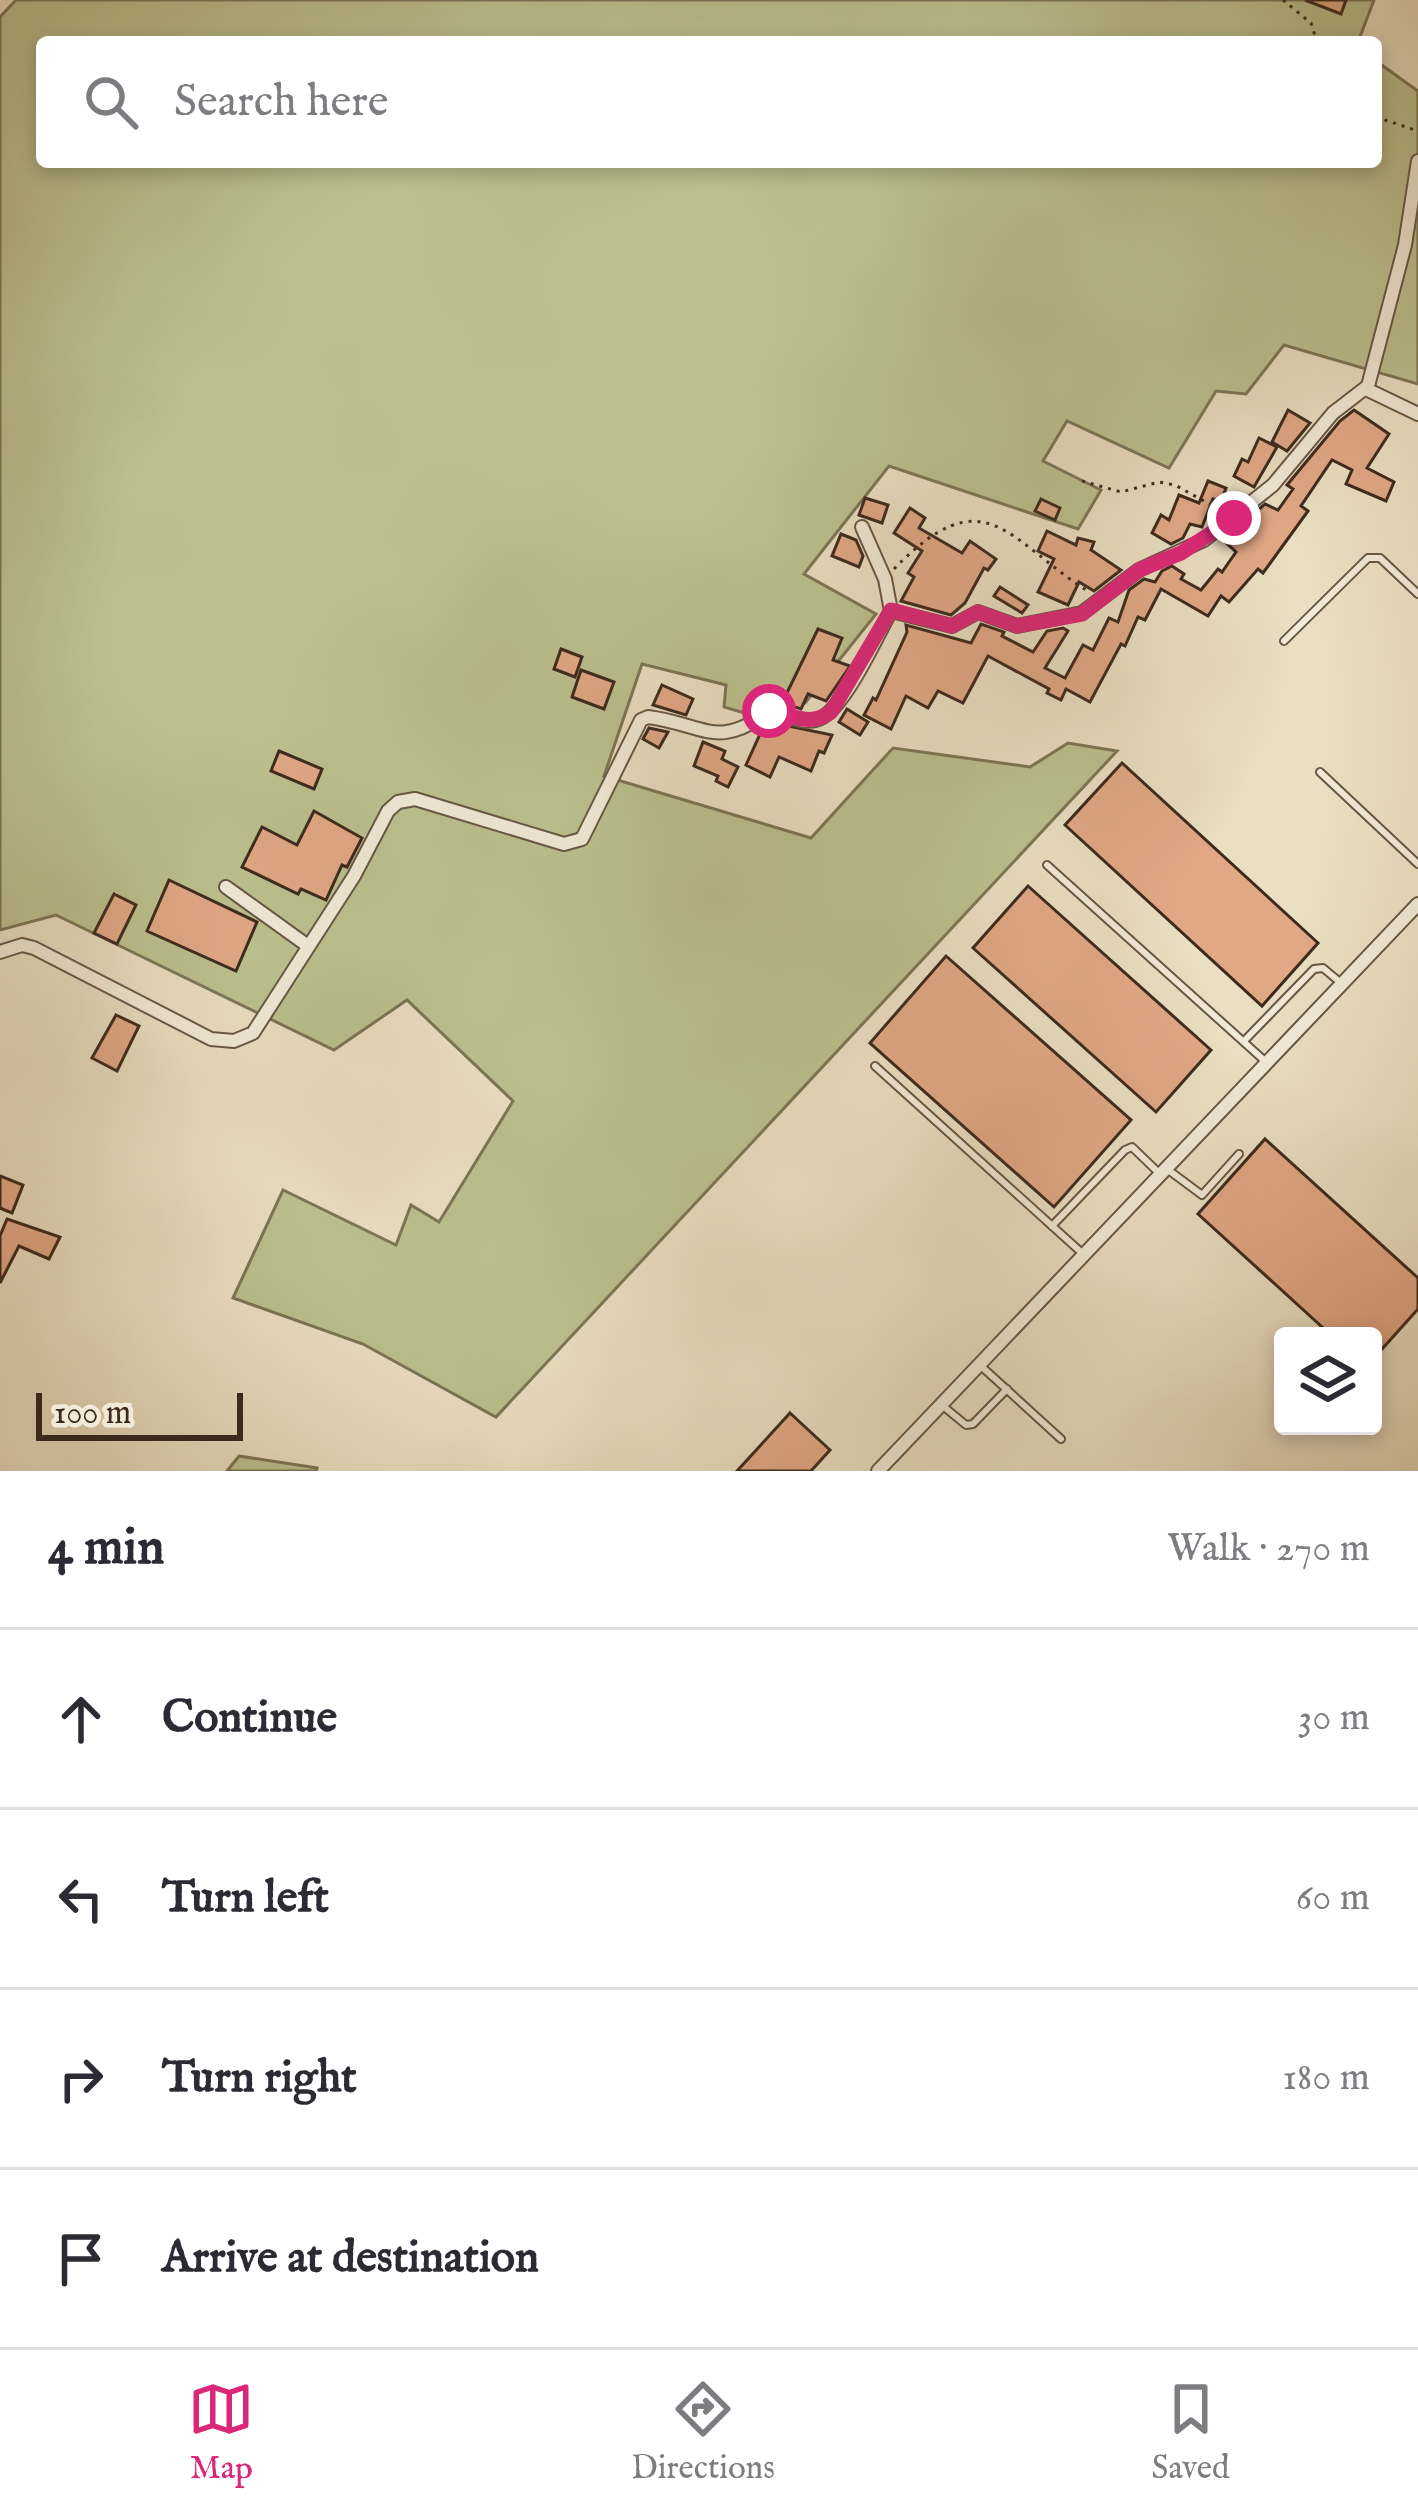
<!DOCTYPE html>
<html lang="en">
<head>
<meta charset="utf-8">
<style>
	body { margin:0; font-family:"IM FELL English",serif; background:#f2f2f3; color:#2b2b33 }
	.controls { position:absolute; right:36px; bottom:36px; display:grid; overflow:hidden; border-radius:12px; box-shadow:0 6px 18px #0003 }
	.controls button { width:108px; height:108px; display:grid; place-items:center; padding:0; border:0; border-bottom:3px solid #e1e1e2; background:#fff; color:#2b2b33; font:60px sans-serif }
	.scale { position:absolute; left:36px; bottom:30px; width:207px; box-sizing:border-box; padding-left:12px; border:6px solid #3d2a1d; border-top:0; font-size:33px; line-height:42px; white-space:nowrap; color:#3d2a1d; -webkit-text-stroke:9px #f1ead7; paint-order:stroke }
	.stop { position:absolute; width:36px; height:36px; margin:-27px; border:9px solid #db2777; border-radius:50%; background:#fff }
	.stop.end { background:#db2777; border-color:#fff; box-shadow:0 3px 12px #0008 }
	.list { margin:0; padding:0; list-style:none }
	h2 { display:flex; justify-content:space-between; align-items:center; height:156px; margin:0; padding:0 48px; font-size:51px }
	h2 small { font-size:39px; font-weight:400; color:#7c7c81 }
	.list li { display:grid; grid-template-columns:78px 1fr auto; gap:36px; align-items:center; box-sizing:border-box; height:180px; padding:0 48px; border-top:3px solid #e1e1e2 }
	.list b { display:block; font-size:45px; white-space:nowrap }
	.list em { font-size:39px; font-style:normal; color:#7c7c81 }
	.icon { flex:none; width:66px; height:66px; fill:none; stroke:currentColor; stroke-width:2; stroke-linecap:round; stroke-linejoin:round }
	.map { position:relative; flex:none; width:1418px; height:1471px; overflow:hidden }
	.search { position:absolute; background:#fff; box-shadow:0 6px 18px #0003; left:36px; right:36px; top:36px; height:132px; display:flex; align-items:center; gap:30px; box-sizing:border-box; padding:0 42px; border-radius:12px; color:#7c7c81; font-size:45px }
	.sheet { height:876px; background:#fff }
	nav { display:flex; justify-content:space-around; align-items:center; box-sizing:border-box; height:168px; border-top:3px solid #e1e1e2; background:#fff; font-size:33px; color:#7c7c81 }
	nav a { display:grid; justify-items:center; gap:6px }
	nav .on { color:#db2777 }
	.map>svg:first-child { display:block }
	.green { fill:#bcc08f; stroke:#7c7556; stroke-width:3 }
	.building { fill:#e1a886; stroke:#3d2a1d; stroke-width:3 }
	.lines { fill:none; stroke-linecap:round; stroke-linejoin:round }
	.lane-casing { stroke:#685746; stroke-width:10 }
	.street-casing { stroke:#685746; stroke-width:16 }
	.path { stroke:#3d2a1d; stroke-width:3; stroke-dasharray:3 6; stroke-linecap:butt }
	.lane { stroke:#f1ead7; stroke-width:6 }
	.street { stroke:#f1ead7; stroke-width:12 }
	.route { stroke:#db2777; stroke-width:15 }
</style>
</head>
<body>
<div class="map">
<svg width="1418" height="1471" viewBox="0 0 1418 1471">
	<rect width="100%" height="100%" fill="#eadfc2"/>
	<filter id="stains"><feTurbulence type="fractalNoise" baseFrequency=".00167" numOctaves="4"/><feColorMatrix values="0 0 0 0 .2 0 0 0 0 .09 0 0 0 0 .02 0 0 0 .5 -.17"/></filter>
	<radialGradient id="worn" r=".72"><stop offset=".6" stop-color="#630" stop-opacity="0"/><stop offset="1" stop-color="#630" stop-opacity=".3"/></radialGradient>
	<g class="green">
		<path d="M16,0H1374L1358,42H42V162H1376V61L1418,91V384L1284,345L1246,394L1216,391L1169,468L1067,421L1043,461L1101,490L1078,529L889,466L804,574L876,614L805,703L765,694L754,716L724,707L726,685L642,664L604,776L811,838L893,748L1030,767L1068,743L1117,751L496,1417L363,1344L233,1298L283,1190L396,1245L411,1205L439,1222L513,1101L407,1000L334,1050L56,915L0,930V17Z"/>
		<path d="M239,1456L317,1468L316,1471H227Z"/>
	</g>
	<g class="building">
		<path d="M1305,0H1346L1341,14Z"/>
		<path d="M1288,410L1310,423L1287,451L1272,442Z"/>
		<path d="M1354,410L1389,434L1367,468L1394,482L1386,501L1346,484L1352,470L1332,460L1301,506L1308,511L1263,573L1258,569L1229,602L1221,596L1208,616L1161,589L1145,620L1138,617L1125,646L1121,644L1090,702L1066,689L1061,700L1047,693L1049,689L988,656L963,703L938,691L928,708L906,696L891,729L864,715L873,698L876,700L907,632L906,625L971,643L981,624L1004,632L1002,636L1033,652L1047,631L1063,628L1068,631L1045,668L1065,678L1083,645L1093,650L1109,618L1118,622L1129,590L1144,579L1155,582L1162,571L1172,566L1184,574L1181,579L1201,590L1218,569L1222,572L1236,552L1222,539L1237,527L1242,532L1250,517L1265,504L1278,510L1293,489L1287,485L1340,421Z"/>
		<path d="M1259,438L1277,447L1254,487L1234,476L1242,459L1248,462Z"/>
		<path d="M1208,481L1226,488L1221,502L1213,499L1202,527L1190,524L1183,538L1171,544L1152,533L1161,515L1169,520L1179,495L1199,503Z"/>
		<path d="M865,498L888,505L882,523L859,515Z"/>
		<path d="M1041,499L1060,508L1055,520L1035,511Z"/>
		<path d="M910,508L925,518L919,528L962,553L970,541L996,559L988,570L984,568L965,603L951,615L901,601L914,577L908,573L922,551L894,533Z"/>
		<path d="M1047,531L1076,545L1078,538L1094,542L1091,550L1121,570L1094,591L1079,582L1068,605L1038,592L1054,559L1038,551Z"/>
		<path d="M841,534L856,540L863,556L859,567L832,556Z"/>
		<path d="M1000,587L1028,605L1022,613L994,596Z"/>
		<path d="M818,629L842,638L833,660L850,666L826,701L808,694L801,709L782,703Z"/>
		<path d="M561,649L582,657L575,677L554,669Z"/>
		<path d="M581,670L614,682L604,709L572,697Z"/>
		<path d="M662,685L693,699L686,715L653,705Z"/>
		<path d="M847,709L868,722L860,735L839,722Z"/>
		<path d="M774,723L832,735L824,753L819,751L811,771L779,757L770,777L746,765L761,732L769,735Z"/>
		<path d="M649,728L668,732L659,748L643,739Z"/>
		<path d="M703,742L725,751L722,759L738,767L728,787L716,781L718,776L694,766Z"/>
		<path d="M279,751L322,769L314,789L271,771Z"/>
		<path d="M1122,763L1318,943L1262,1006L1065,825Z"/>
		<path d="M314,811L362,838L347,867L342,865L326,900L301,889L298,894L242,867L262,827L297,845Z"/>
		<path d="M169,880L257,922L236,971L147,931Z"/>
		<path d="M1028,886L1211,1050L1156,1112L973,948Z"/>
		<path d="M114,894L136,905L117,944L94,933Z"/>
		<path d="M946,956L1131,1120L1054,1207L870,1043Z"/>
		<path d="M116,1015L139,1026L117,1071L92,1058Z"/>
		<path d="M1265,1139L1418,1278V1309L1373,1359V1336H1332L1198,1214Z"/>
		<path d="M0,1176L23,1185L12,1213L0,1208Z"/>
		<path d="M7,1219L60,1237L49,1259L19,1246L0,1283V1236Z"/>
		<path d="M790,1413L830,1450L811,1471H737Z"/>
	</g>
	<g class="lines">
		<g class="lane-casing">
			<g id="lane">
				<path d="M1284,641L1368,558H1380L1418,594"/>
				<path d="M1320,772L1418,864"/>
				<path d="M1047,865L1266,1062"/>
				<path d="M1245,1040L1314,969L1323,968L1341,983"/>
				<path d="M875,1066L1082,1253"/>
				<path d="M1167,1169L1202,1195L1239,1154"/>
				<path d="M1052,1226L1125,1150L1132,1147L1160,1174"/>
				<path d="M982,1367L1061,1439"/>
				<path d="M943,1406L966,1425L973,1424L1007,1389"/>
			</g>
		</g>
		<g class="street-casing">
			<g id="street">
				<path d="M1366,389L1418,414"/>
				<path d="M862,527L885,579L891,611"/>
				<path d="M226,887L308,946"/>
				<path d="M0,952L22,945L34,948L211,1039L234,1041L253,1033L354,876L388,811L398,802L415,799L564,844L582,839L641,720L648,717C703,724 718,751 769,711C785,713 799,724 816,720C843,714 877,635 891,611L952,626L978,612L1017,626L1082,613L1139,570L1204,540L1273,485L1333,413L1368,386L1405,245L1418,161"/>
				<path d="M878,1471L1418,904"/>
			</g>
		</g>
		<g class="path">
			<path d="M1283,0L1311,23L1317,42"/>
			<path d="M1376,117L1418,131"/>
			<path d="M1082,481L1121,492L1159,482L1175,485L1222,511"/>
			<path d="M894,569C984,476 1007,539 1086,590"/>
		</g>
		<use href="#lane" class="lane"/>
		<use href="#street" class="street"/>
	</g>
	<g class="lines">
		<path class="route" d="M769,711C793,714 808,728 831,712L891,610L952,626L978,612L1017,626L1082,614L1139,570L1181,553L1234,518"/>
	</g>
	<rect width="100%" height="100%" filter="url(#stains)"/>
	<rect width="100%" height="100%" fill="url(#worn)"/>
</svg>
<div class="controls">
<button><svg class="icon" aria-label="layers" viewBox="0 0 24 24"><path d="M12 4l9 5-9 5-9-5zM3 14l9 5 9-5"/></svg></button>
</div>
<div class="scale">100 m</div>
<div class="stop" style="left:769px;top:711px"></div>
<div class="stop end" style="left:1234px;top:518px"></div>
<div class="search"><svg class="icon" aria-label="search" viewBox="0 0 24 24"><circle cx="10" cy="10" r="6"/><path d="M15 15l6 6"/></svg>Search here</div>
</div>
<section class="sheet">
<h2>4 min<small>Walk · 270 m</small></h2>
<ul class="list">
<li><svg class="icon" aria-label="ahead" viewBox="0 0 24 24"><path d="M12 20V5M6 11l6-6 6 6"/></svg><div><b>Continue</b></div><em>30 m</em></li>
<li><svg class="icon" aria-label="left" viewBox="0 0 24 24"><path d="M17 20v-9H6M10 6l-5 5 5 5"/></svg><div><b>Turn left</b></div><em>60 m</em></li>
<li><svg class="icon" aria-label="right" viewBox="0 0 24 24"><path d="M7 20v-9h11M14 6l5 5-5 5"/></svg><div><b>Turn right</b></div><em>180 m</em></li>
<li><svg class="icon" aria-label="arrive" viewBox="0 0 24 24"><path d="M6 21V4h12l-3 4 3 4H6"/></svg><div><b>Arrive at destination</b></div></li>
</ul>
</section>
<nav>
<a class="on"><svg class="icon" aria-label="map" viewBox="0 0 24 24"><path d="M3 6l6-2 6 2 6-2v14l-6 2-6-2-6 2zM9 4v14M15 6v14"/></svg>Map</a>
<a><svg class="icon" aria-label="directions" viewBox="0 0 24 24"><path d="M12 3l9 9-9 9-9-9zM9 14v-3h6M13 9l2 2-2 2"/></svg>Directions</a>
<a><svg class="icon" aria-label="saved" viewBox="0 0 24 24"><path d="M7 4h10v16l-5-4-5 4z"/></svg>Saved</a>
</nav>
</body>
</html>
